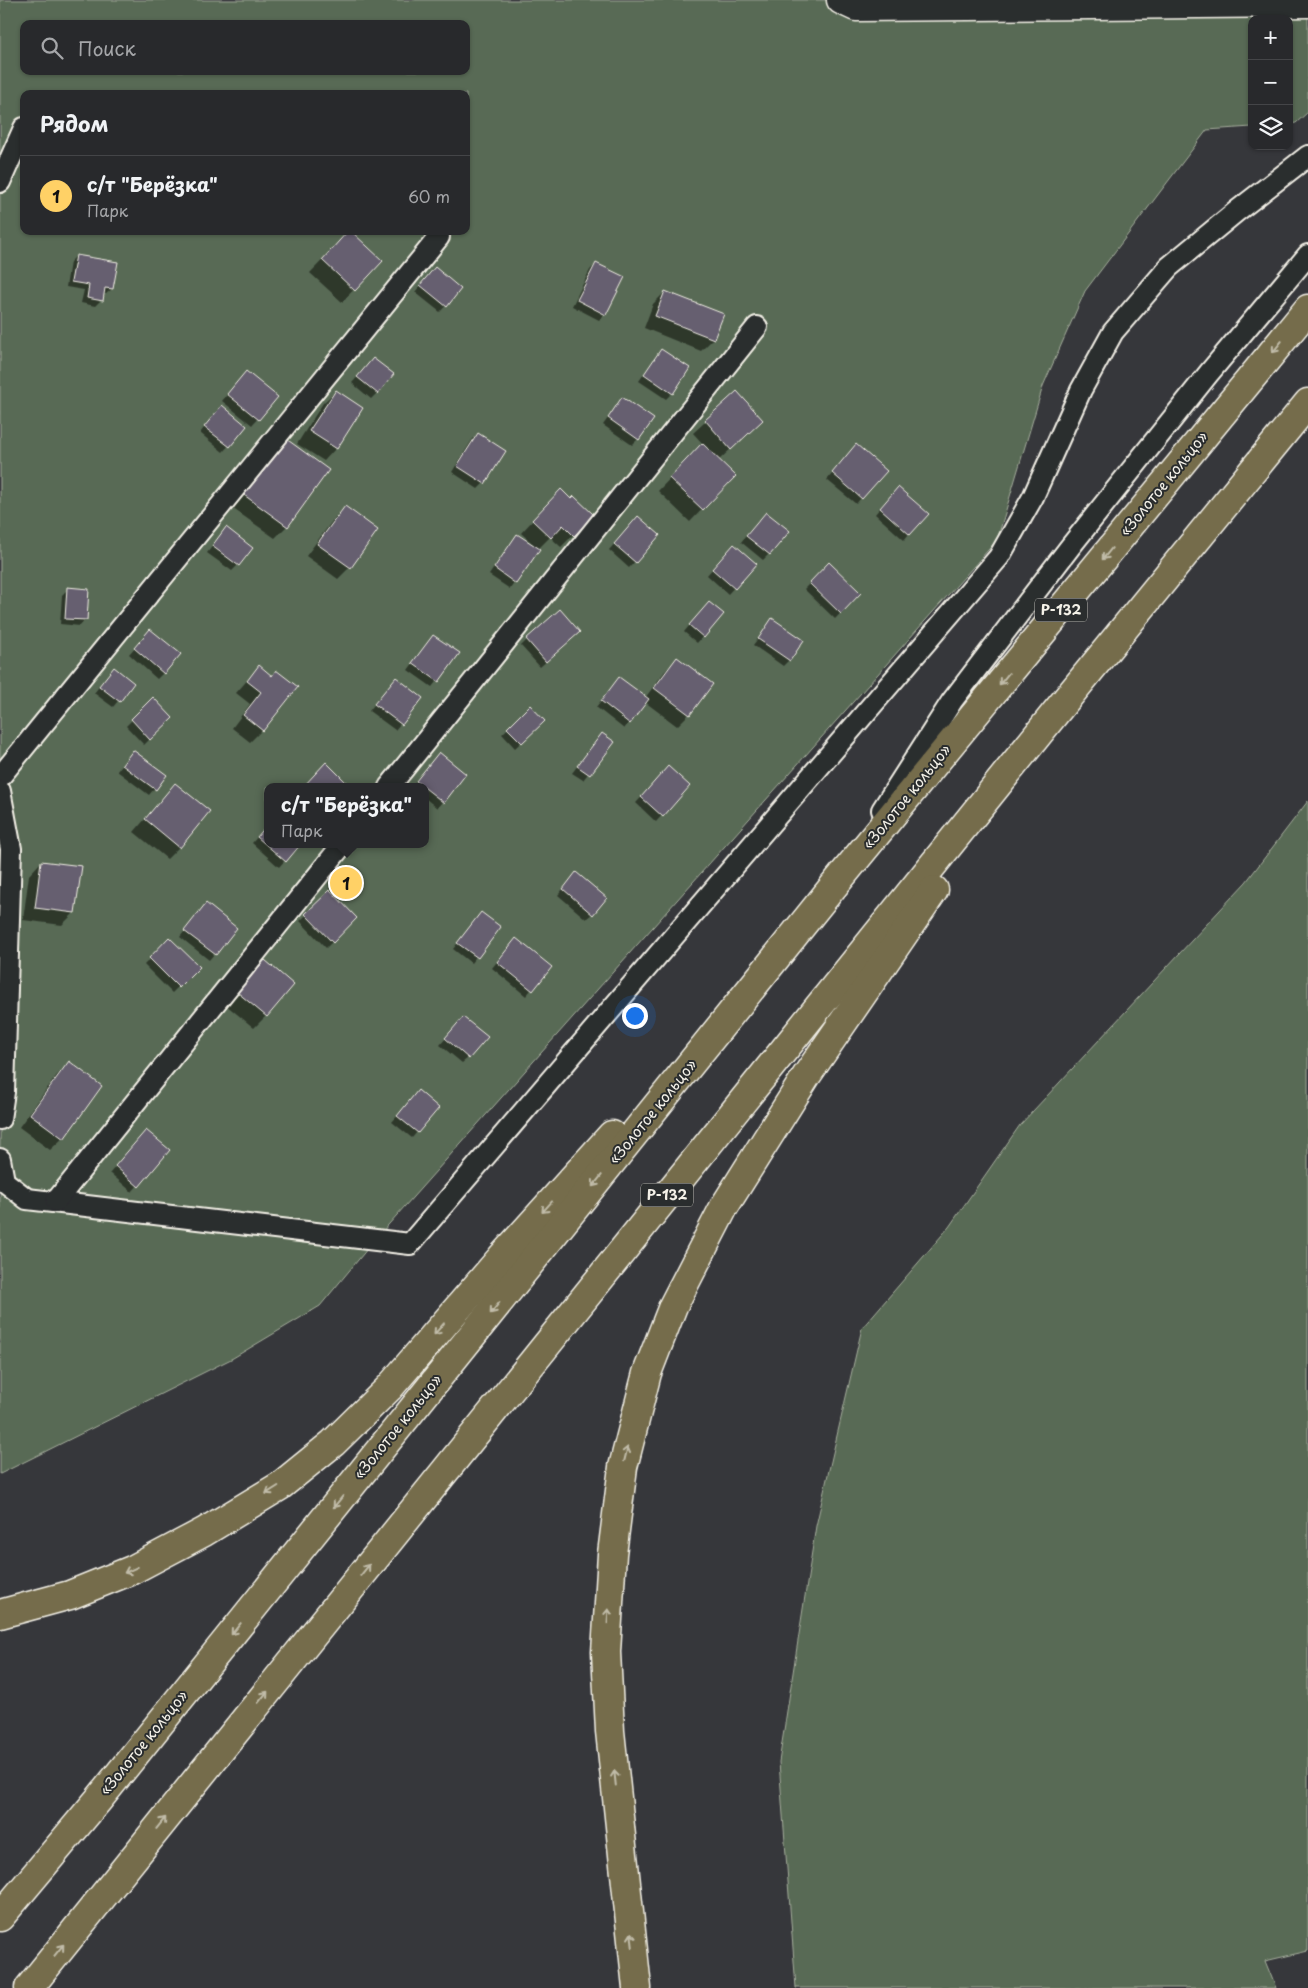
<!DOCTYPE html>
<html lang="ru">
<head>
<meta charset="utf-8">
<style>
	body { margin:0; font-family:"Playpen Sans",sans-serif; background:#303134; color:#f1f3f6 }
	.controls { position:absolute; right:15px; top:15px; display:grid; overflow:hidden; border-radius:10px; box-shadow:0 1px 4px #0004 }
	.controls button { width:45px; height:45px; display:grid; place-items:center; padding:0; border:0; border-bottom:1px solid #444548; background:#28292c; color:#f1f3f6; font:25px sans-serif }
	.you { position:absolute; left:634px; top:1015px; width:18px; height:18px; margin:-12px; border:4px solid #fff; border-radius:50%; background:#1a73e8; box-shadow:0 0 0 8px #1a73e833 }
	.badge { display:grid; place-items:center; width:32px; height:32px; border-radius:50%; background:#ffd166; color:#111; font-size:16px; font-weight:700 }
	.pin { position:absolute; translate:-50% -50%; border:2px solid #fff; box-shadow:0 1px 5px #0006 }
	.popup { position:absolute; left:264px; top:783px; width:165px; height:65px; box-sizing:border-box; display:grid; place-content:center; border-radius:10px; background:#28292c; filter:drop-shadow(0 1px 4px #0005); font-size:16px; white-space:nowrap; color:#a5a6a9 }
	.popup b { font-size:19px; color:#f1f3f6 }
	.popup::after { content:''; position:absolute; left:50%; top:100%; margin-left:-10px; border:10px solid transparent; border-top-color:#28292c }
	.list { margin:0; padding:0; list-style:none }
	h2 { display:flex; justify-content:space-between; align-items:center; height:65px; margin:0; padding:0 20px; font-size:21px }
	h2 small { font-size:16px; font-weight:400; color:#a5a6a9 }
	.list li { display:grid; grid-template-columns:32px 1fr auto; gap:15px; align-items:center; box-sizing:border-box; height:80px; padding:0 20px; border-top:1px solid #444548 }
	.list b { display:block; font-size:19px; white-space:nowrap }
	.list p { margin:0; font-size:16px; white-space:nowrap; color:#a5a6a9 }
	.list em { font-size:16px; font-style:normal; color:#a5a6a9 }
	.icon { flex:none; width:28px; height:28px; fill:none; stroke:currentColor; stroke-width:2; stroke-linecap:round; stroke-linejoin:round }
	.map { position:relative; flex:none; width:1308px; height:1988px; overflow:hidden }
	.search { position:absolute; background:#28292c; box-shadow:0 1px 4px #0004; left:20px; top:20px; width:450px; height:55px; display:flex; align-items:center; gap:12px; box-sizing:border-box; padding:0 18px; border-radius:10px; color:#a5a6a9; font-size:19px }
	.panel { position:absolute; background:#28292c; box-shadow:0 1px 4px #0004; left:20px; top:90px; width:450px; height:145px; border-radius:10px }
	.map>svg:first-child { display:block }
	.green { fill:#586a54; stroke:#a6ae9e; fill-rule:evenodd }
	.shadow { fill:#0007 }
	.building { fill:#665f70; stroke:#f4f1e8 }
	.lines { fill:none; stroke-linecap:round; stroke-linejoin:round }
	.service-casing { stroke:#f4f1e8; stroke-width:24 }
	.minor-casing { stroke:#f4f1e8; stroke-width:31 }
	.trunk-casing { stroke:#f4f1e8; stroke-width:31 }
	.service { stroke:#2a2d2e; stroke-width:20 }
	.minor { stroke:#2a2d2e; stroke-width:28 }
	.trunk { stroke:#746c4b; stroke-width:28 }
	.oneway { stroke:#c1bca9 }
	.labels { text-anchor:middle; stroke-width:4; stroke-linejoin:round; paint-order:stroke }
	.shield { fill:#2a2d2e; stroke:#b7b6b0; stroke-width:1 }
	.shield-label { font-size:14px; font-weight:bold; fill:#f4f1e8 }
	.street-label { font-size:15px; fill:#f4f1e8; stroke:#2a2d2e }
</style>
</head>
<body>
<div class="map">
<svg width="1308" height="1988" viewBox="0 0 1308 1988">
	<rect width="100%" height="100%" fill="#36373b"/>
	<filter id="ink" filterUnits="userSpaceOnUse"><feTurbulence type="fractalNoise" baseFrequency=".02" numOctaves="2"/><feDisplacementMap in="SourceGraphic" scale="10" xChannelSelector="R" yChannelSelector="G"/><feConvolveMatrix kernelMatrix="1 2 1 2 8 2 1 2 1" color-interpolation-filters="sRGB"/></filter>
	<g filter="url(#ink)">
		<g class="green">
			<path d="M0,0H1308V112L1296,123L1289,124V19H1252V127L1207,130L1085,291L1043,386L997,540L373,1242L320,1306L233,1358L0,1474ZM24,24H466V71H24ZM24,94H466V231H24ZM267,787H425V844H267Z"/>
			<path d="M1308,801V1951L1265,1961L1276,1988H796L779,1762L816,1526L862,1328L949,1227L1020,1125L1246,882Z"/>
		</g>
		<g class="shadow">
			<path d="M338,244L381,261L342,302L310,273Z"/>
			<path d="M76,256L112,289L106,294H102L101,300L95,306L81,303L84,290L66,287L70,262Z"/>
			<path d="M596,264L605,314L599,320L572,306L590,270Z"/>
			<path d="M429,275L460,290L440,312L415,292Z"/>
			<path d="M665,292L722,315L713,339L701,351L644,328L653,304Z"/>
			<path d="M661,350L672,393L666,399L639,381Z"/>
			<path d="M368,365L377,393L371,399L352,383Z"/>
			<path d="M241,378L276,397L252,425L222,401Z"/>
			<path d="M336,391L362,408L336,448L324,461L297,444L323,403Z"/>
			<path d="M737,393L749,432L718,461L734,476L690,522L658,491L703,444L693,433Z"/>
			<path d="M622,399L638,439L632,445L603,425Z"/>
			<path d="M216,413L246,426L223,452L200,433Z"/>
			<path d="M478,434L484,483L478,489L452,472L472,440Z"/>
			<path d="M273,452L327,470L287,526L275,538L232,508Z"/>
			<path d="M850,452L861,498L856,504L827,480Z"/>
			<path d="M892,494L909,534L904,540L875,514Z"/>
			<path d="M549,503L573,535L561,547L550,537L538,549L510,589L489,575L517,535L532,545L533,544L521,533Z"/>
			<path d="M345,507L376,530L350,567L338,579L306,556L333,520Z"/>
			<path d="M760,519L769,554L763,560L741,542Z"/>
			<path d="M633,523L659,535L629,568L609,550Z"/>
			<path d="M221,535L238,565L232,571L207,553Z"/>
			<path d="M728,551L755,564L728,594L707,575Z"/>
			<path d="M829,564L859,594L835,619L804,589Z"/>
			<path d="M68,589L85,620L80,626L60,624L62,595Z"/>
			<path d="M703,609L722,614L697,643L684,632Z"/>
			<path d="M772,620L789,660L783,666L753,645Z"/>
			<path d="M145,636L163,673L157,679L129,654Z"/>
			<path d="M433,636L458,654L432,687L408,670Z"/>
			<path d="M573,638L540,667L521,646L527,640Z"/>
			<path d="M677,659L689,714L677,726L645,702L624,729L596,707L619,678L645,698L665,671Z"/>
			<path d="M259,667L272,677L296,687L262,730L250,742L232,728L250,704L236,693Z"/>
			<path d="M114,668L133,683L113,707L94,693Z"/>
			<path d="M396,678L422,698L395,730L369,711Z"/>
			<path d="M153,699L171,718L144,745L126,726Z"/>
			<path d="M530,707L544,721L515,748L502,734Z"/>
			<path d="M602,734L613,742L583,780L572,773Z"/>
			<path d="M133,751L165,776L149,795L117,771Z"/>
			<path d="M439,754L465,774L437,808L425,798V787H411Z"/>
			<path d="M663,774L688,786L656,822L636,803Z"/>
			<path d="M175,784L179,847L167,859L134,832Z"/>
			<path d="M267,826V844H300L279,867L252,843Z"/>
			<path d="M41,862L74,913L62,925L23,920L29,875Z"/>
			<path d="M571,880L592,914L586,919L558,895Z"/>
			<path d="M330,892L356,918L326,948L300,921Z"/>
			<path d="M200,911L235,929L209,960L180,937Z"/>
			<path d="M481,914L499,927L471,963L453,949Z"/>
			<path d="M169,939L198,967L172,993L144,965Z"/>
			<path d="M510,946L550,967L526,996L492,968Z"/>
			<path d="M265,962L266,1016L254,1028L226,1005Z"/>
			<path d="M458,1024L468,1058L462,1063L440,1045Z"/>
			<path d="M69,1063L63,1138L50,1150L19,1127L57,1075Z"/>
			<path d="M413,1098L417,1132L412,1138L392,1122Z"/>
			<path d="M140,1138L168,1150L132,1192L110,1173Z"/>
		</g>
		<g class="building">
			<path d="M348,231H351L383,261L355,291L322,260Z"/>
			<path d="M76,255L118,262L113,289L105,288L103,301L87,298L89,285L71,282Z"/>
			<path d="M596,263L625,277L606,315L577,300Z"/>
			<path d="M435,267L461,289L447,307L420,285Z"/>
			<path d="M665,291L724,314L714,339L655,316Z"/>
			<path d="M661,349L690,368L673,394L644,374Z"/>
			<path d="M373,358L394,374L378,394L357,377Z"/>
			<path d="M246,371L278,397L259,420L227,394Z"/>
			<path d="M336,390L363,408L337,449L309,431Z"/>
			<path d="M737,391L763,420L731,450L705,420Z"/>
			<path d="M622,397L654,419L639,440L608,418Z"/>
			<path d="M222,405L247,426L230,447L204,427Z"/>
			<path d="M478,433L506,451L485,484L457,466Z"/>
			<path d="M285,438L329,470L288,527L244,495Z"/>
			<path d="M702,443L736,476L703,510L669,478Z"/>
			<path d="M856,444L887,471L862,499L832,473Z"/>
			<path d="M898,487L929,514L910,535L880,508Z"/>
			<path d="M561,489L571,499L574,496L594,515L574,536L563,525L551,538L532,520Z"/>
			<path d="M345,506L378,530L351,568L317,544Z"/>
			<path d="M766,512L790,531L770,555L746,536Z"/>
			<path d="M638,516L660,535L636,563L614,544Z"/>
			<path d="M226,527L253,548L239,566L212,546Z"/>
			<path d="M517,534L540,549L516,584L494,568Z"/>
			<path d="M734,544L757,564L735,589L712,569Z"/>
			<path d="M829,562L861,593L841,614L809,583Z"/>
			<path d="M67,587L89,589L87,620L65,619Z"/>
			<path d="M709,602L724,614L704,638L689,625Z"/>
			<path d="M560,609L580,632L546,662L526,639Z"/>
			<path d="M772,618L804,640L790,661L758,639Z"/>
			<path d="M150,629L181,654L164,674L134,648Z"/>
			<path d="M433,635L460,653L439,682L412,663Z"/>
			<path d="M677,657L713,684L690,715L654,688Z"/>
			<path d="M259,665L272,676L276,670L298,687L263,731L243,715L261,692L247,681Z"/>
			<path d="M114,667L134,683L120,702L99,686Z"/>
			<path d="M396,677L423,698L402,725L374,704Z"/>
			<path d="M619,677L649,699L630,724L601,701Z"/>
			<path d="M153,697L173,718L150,740L131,719Z"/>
			<path d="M530,705L545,721L522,743L507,728Z"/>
			<path d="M602,733L615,742L590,775L577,766Z"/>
			<path d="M133,750L167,775L156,790L122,765Z"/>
			<path d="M439,752L466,774L444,803L416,781Z"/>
			<path d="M326,762L351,787H303Z"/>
			<path d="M668,766L690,786L663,817L641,797Z"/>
			<path d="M175,783L210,811L180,848L145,819Z"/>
			<path d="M267,825V844H301L286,862L257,837Z"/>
			<path d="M41,861L82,866L75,913L35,908Z"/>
			<path d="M576,872L607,898L593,915L563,889Z"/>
			<path d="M330,890L357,918L333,943L305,914Z"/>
			<path d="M206,903L237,928L216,955L184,931Z"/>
			<path d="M481,912L501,927L478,958L457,943Z"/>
			<path d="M169,937L200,967L179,988L149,958Z"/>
			<path d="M516,938L552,967L533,991L497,962Z"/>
			<path d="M265,960L294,985L267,1017L237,992Z"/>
			<path d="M463,1017L488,1037L469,1059L445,1038Z"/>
			<path d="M69,1061L102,1086L64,1139L30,1114Z"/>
			<path d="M418,1090L439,1108L418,1133L397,1116Z"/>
			<path d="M146,1130L170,1150L139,1187L115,1166Z"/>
		</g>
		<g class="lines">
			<g class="service-casing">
				<g id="service">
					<path d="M0,182L24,128"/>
					<path d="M0,777L439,237"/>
					<path d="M389,787L757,327"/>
					<path d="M0,791L11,849L4,1092L0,1119"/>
					<path d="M882,810L952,701L1070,547L1209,373L1308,255"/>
					<path d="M0,1159L4,1181L27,1199L410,1244L999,557L1033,497L1081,390L1113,332L1169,267L1237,211L1308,156"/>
					<path d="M56,1201L343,844"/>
				</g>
			</g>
			<g class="minor-casing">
				<path id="minor" d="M841,0L856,7L1308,3"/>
			</g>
			<g class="trunk-casing">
				<g id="trunk">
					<path d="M0,1614L70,1595L132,1570L204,1532L280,1486L333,1443L389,1388L501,1258L612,1135"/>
					<path d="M0,1917L99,1799L832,888L1308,309"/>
					<path d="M29,1988L1056,712L1308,403"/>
					<path d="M637,1988L610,1731L606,1652L612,1554L623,1467L647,1373L673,1306L724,1207L807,1075L934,890"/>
				</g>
			</g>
			<use href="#service" class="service"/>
			<use href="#minor" class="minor"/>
			<use href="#trunk" class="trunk"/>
		</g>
		<defs><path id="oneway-shaft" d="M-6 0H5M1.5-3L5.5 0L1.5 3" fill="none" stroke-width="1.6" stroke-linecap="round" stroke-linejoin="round" transform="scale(1.25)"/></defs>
		<g class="oneway">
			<use href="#oneway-shaft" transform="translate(1277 347) rotate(129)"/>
			<use href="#oneway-shaft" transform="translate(1107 554) rotate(129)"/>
			<use href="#oneway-shaft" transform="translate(1004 679) rotate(129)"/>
			<use href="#oneway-shaft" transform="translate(597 1181) rotate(129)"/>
			<use href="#oneway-shaft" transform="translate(547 1207) rotate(132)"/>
			<use href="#oneway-shaft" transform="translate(495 1308) rotate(129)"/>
			<use href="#oneway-shaft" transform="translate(439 1329) rotate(131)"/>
			<use href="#oneway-shaft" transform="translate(626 1454) rotate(-76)"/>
			<use href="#oneway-shaft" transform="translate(272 1490) rotate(148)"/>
			<use href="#oneway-shaft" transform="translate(338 1502) rotate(129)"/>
			<use href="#oneway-shaft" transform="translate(131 1570) rotate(156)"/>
			<use href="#oneway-shaft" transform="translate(365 1570) rotate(-51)"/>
			<use href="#oneway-shaft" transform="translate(608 1616) rotate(-87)"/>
			<use href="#oneway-shaft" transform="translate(236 1629) rotate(129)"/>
			<use href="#oneway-shaft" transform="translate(263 1697) rotate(-51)"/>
			<use href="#oneway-shaft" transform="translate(615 1778) rotate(-96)"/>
			<use href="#oneway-shaft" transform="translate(161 1823) rotate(-51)"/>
			<use href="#oneway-shaft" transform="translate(632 1940) rotate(-96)"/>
			<use href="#oneway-shaft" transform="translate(59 1950) rotate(-51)"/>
		</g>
	</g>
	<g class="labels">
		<g class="shield">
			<rect x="1035" y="598.5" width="52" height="23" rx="4"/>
			<rect x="641" y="1183.5" width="52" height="23" rx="4"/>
		</g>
		<g class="shield-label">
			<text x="1061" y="615">Р-132</text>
			<text x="667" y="1200">Р-132</text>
		</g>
		<g class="street-label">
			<text transform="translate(1164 484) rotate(-51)" y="5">«Золотое кольцо»</text>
			<text transform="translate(907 797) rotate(-51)" y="5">«Золотое кольцо»</text>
			<text transform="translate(653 1112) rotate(-51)" y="5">«Золотое кольцо»</text>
			<text transform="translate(398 1427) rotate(-51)" y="5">«Золотое кольцо»</text>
			<text transform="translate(144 1743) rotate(-51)" y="5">«Золотое кольцо»</text>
		</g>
	</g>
</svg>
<div class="controls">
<button>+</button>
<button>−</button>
<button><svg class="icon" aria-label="layers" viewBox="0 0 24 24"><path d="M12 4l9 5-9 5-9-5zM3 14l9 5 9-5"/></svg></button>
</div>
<div class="you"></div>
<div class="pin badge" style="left:346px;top:883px">1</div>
<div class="popup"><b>c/т &quot;Берёзка&quot;</b>Парк</div>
<div class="search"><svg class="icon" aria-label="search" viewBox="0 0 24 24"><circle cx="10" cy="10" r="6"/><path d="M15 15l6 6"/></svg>Поиск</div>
<section class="panel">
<h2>Рядом<small></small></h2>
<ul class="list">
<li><span class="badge">1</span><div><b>c/т &quot;Берёзка&quot;</b><p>Парк</p></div><em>60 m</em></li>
</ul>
</section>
</div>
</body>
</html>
